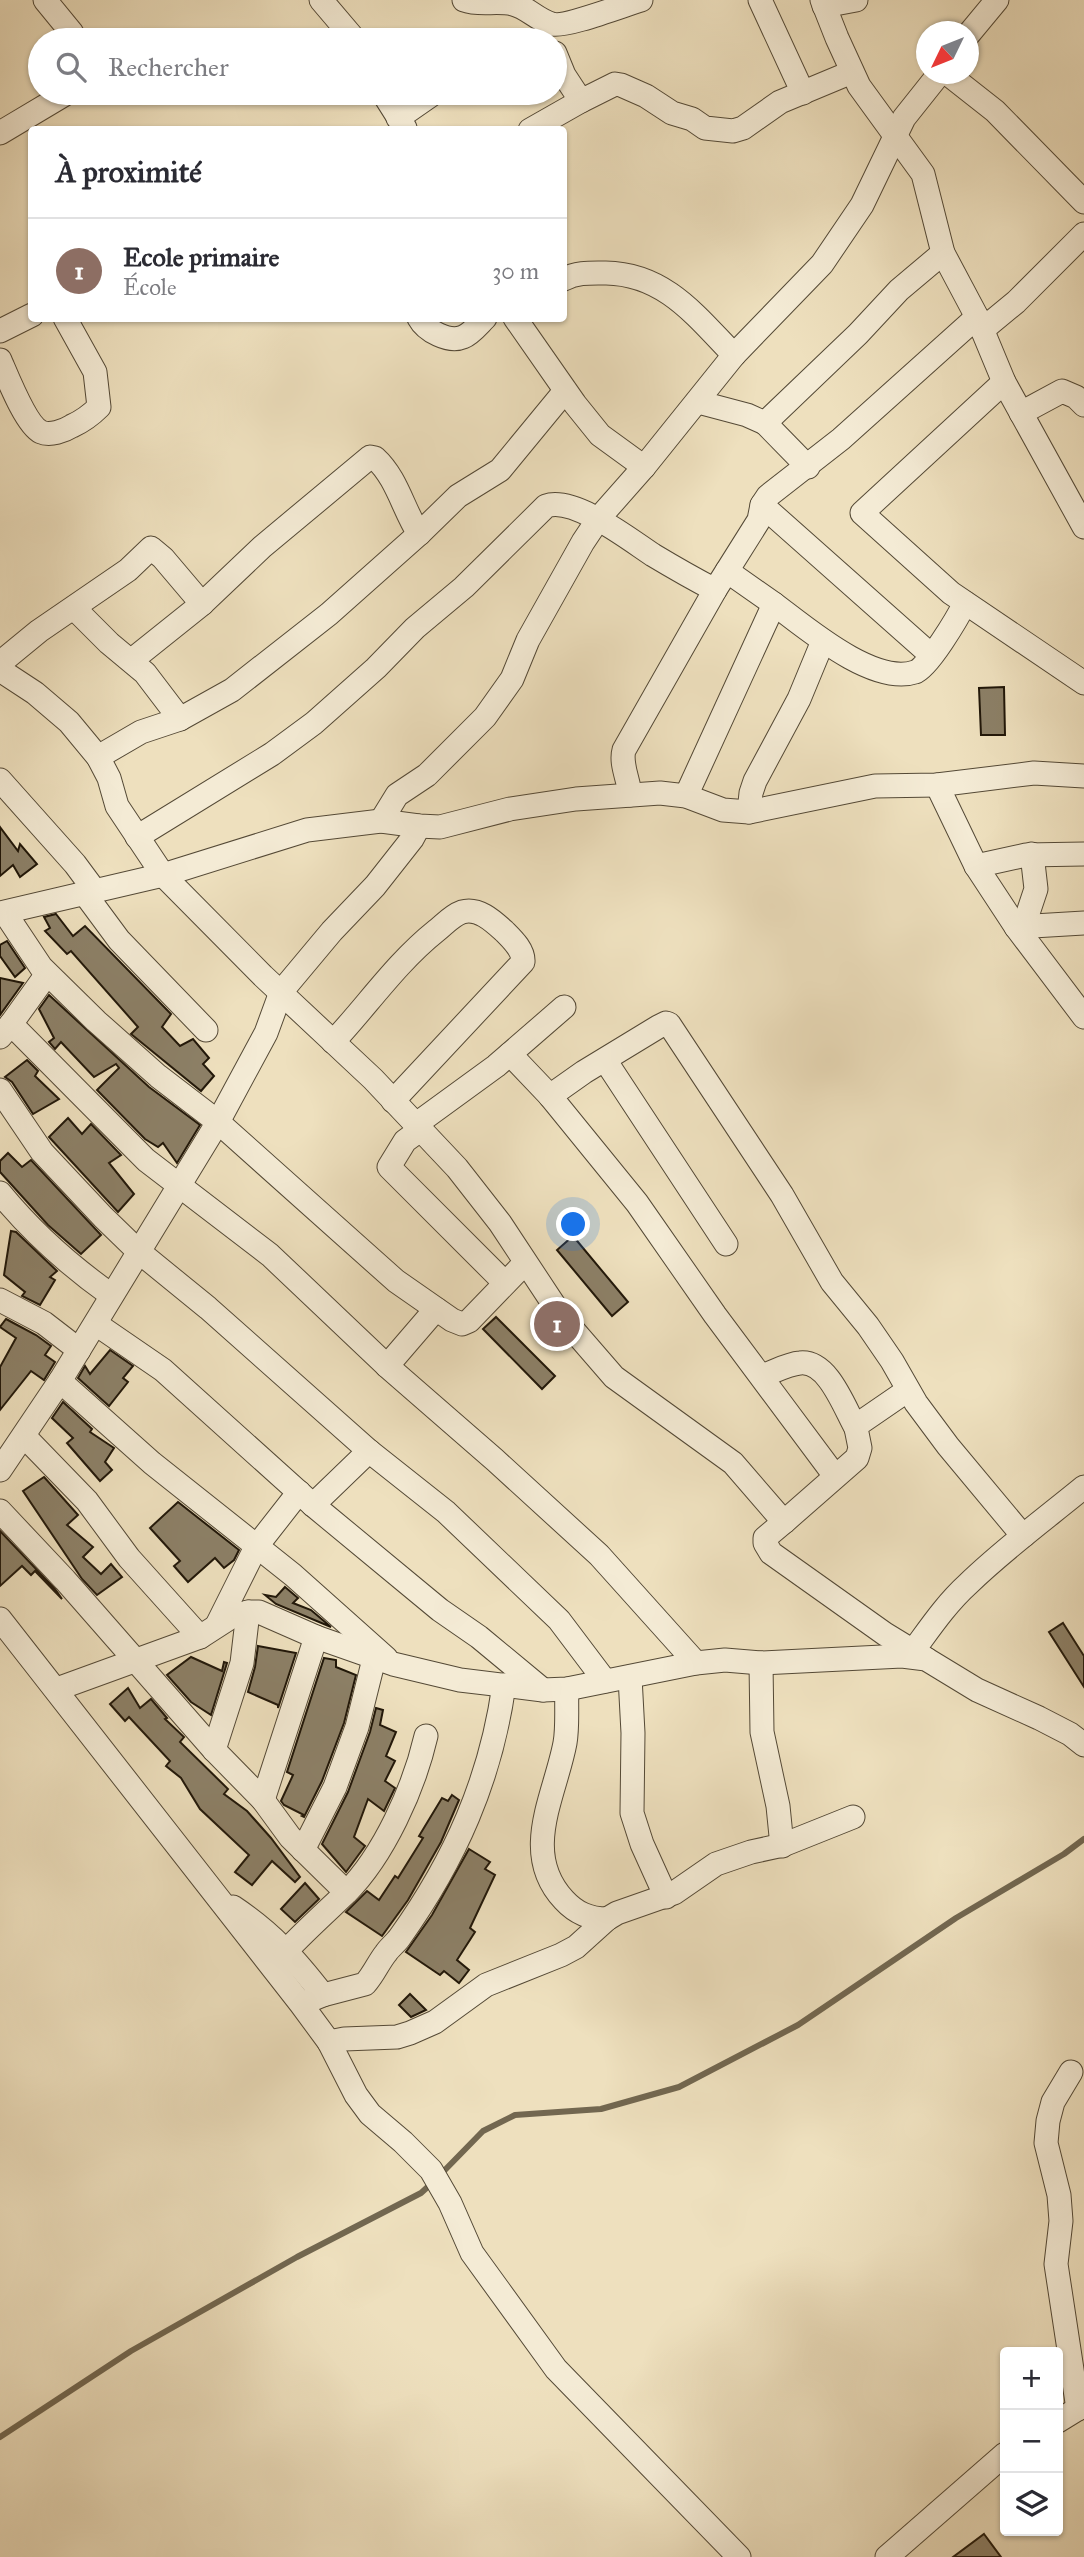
<!DOCTYPE html>
<html lang="fr">
<head>
<meta charset="utf-8">
<style>
	body { margin:0; font-family:"IM FELL Great Primer",serif; background:#f7f7f7; color:#2b2b33 }
	.controls { position:absolute; right:21px; bottom:21px; display:grid; overflow:hidden; border-radius:7px; box-shadow:0 2px 5px #0004 }
	.controls button { width:63px; height:63px; display:grid; place-items:center; padding:0; border:0; border-bottom:2px solid #e1e1e2; background:#fff; color:#2b2b33; font:35px sans-serif }
	.compass { position:absolute; left:916px; top:21px; width:63px; height:63px; border-radius:50%; background:#fff; box-shadow:0 2px 5px #0004; rotate:227deg }
	.you { position:absolute; left:574px; top:1225px; width:24px; height:24px; margin:-18px; border:5px solid #fff; border-radius:50%; background:#1a73e8; box-shadow:0 0 0 10px #1a73e833 }
	.badge { display:grid; place-items:center; width:46px; height:46px; border-radius:50%; background:#8f2418; color:#fff; font-size:23px; font-weight:700 }
	.pin { position:absolute; translate:-50% -50%; border:4px solid #fff; box-shadow:0 2px 7px #0006 }
	.list { margin:0; padding:0; list-style:none }
	h2 { display:flex; justify-content:space-between; align-items:center; height:91px; margin:0; padding:0 28px; font-size:30px }
	h2 small { font-size:23px; font-weight:400; color:#7c7c81 }
	.list li { display:grid; grid-template-columns:46px 1fr auto; gap:21px; align-items:center; box-sizing:border-box; height:105px; padding:0 28px; border-top:2px solid #e1e1e2 }
	.list b { display:block; font-size:26px; white-space:nowrap }
	.list p { margin:0; font-size:23px; white-space:nowrap; color:#7c7c81 }
	.list em { font-size:23px; font-style:normal; color:#7c7c81 }
	.icon { flex:none; width:38px; height:38px; fill:none; stroke:currentColor; stroke-width:2; stroke-linecap:round; stroke-linejoin:round }
	.map { position:relative; flex:none; width:1084px; height:2557px; overflow:hidden }
	.search { position:absolute; background:#fff; box-shadow:0 2px 5px #0004; left:28px; top:28px; width:539px; height:77px; display:flex; align-items:center; gap:18px; box-sizing:border-box; padding:0 24px; border-radius:38px; color:#7c7c81; font-size:26px }
	.panel { position:absolute; background:#fff; box-shadow:0 2px 5px #0004; left:28px; top:126px; width:539px; height:196px; border-radius:7px }
	.map>svg:first-child { display:block }
	.lines { fill:none; stroke-linecap:round; stroke-linejoin:round }
	.stream { stroke:#726750; stroke-width:6 }
	.building { fill:#8c8067; stroke:#211709; stroke-width:2 }
	.street-casing { stroke:#544936; stroke-width:25 }
	.street { stroke:#f4ebd5; stroke-width:23 }
</style>
</head>
<body>
<div class="map">
<svg width="1084" height="2557" viewBox="0 0 1084 2557">
	<rect width="100%" height="100%" fill="#eee0be"/>
	<filter id="stains"><feTurbulence type="fractalNoise" baseFrequency=".00286" numOctaves="4"/><feColorMatrix values="0 0 0 0 .2 0 0 0 0 .09 0 0 0 0 .02 0 0 0 .5 -.17"/></filter>
	<radialGradient id="worn" r=".72"><stop offset=".6" stop-color="#630" stop-opacity="0"/><stop offset="1" stop-color="#630" stop-opacity=".3"/></radialGradient>
	<g class="lines">
		<g class="stream">
			<path d="M440,2175L483,2131L515,2115L601,2109L679,2087L798,2025L956,1918L1064,1854L1084,1839"/>
			<path d="M0,2437L131,2351L297,2257L421,2193L432,2183"/>
		</g>
	</g>
	<g class="building">
		<path d="M1004,687L1005,735H981L979,688Z"/>
		<path d="M0,827L18,851L20,844L37,864L20,877L13,865L0,876Z"/>
		<path d="M56,914L73,936L85,926L169,1012L171,1014L162,1027L180,1046L193,1039L209,1058L203,1064L214,1076L201,1091L131,1034L138,1027L71,951L67,954L45,931L50,928L44,917Z"/>
		<path d="M7,941L25,968L15,977L0,956V945Z"/>
		<path d="M0,978L23,983L0,1015Z"/>
		<path d="M49,995L149,1087L200,1125L177,1163L163,1143L158,1147L145,1139L97,1090L119,1068L116,1064L94,1077L61,1042L55,1049L49,1042L54,1038L39,1009Z"/>
		<path d="M27,1060L38,1071L35,1076L59,1099L33,1114L12,1082L5,1077Z"/>
		<path d="M68,1118L82,1134L91,1124L121,1155L109,1163L134,1194L118,1212L49,1137Z"/>
		<path d="M8,1153L22,1167L31,1160L101,1235L81,1254L48,1225L0,1172V1161Z"/>
		<path d="M11,1231L16,1232L57,1271L50,1277L55,1280L40,1305L22,1296L25,1292L4,1275Z"/>
		<path d="M573,1236L628,1302L612,1316L557,1250Z"/>
		<path d="M496,1317L555,1376L542,1389L483,1329Z"/>
		<path d="M6,1319L36,1335L51,1346L45,1355L55,1362L44,1380L31,1371L0,1410V1367L16,1338L0,1327Z"/>
		<path d="M110,1350L133,1366L123,1378L128,1382L109,1406L78,1378L85,1366L90,1374Z"/>
		<path d="M63,1402L92,1429L90,1432L114,1448L105,1462L112,1470L100,1481L67,1443L73,1438L52,1418Z"/>
		<path d="M44,1477L78,1515L67,1525L93,1547L83,1557L101,1574L111,1564L122,1577L97,1595L82,1579L23,1491Z"/>
		<path d="M178,1502L239,1550L234,1560L224,1568L215,1558L188,1582L174,1566L180,1561L150,1528Z"/>
		<path d="M0,1531L55,1589L62,1599L35,1571L31,1575L22,1566L0,1586Z"/>
		<path d="M285,1587L298,1598L293,1603L311,1610L331,1627L276,1604L265,1595L276,1597Z"/>
		<path d="M1063,1623L1084,1656V1687L1049,1632Z"/>
		<path d="M258,1646L296,1653L278,1708V1705L248,1692L255,1667Z"/>
		<path d="M191,1657L222,1671L224,1662L227,1663L211,1715L191,1702L167,1675Z"/>
		<path d="M324,1658L336,1660V1667L356,1675L344,1723L322,1781L304,1817L302,1816L304,1815L284,1805L281,1801L293,1775L287,1772Z"/>
		<path d="M128,1688L140,1708L151,1699L167,1718L165,1719L184,1737L180,1742L228,1789L224,1794L247,1811L271,1838L300,1877L295,1882L272,1861L252,1885L235,1872L249,1855L200,1809L181,1778L166,1766L170,1761L129,1717L125,1721L110,1704Z"/>
		<path d="M376,1708L383,1710L380,1725L396,1732L386,1756L395,1761L385,1781L395,1788L384,1811L368,1799L354,1837L365,1846L346,1872L322,1844L348,1792L370,1732Z"/>
		<path d="M452,1795L459,1800L441,1842L408,1900L382,1936L346,1912L367,1891L379,1900L395,1876L398,1878L423,1838L419,1836L442,1798L448,1801Z"/>
		<path d="M469,1849L490,1862L485,1869L495,1875L470,1928L475,1932L457,1960L469,1970L459,1983L444,1971L440,1975L406,1952L432,1915Z"/>
		<path d="M305,1883L319,1899L295,1922L281,1909Z"/>
		<path d="M410,1994L426,2010L411,2017L399,2005Z"/>
		<path d="M984,2534L1001,2557H953Z"/>
	</g>
	<g class="lines">
		<g class="street-casing">
			<g id="street">
				<path d="M45,0L72,33"/>
				<path d="M321,0L355,40"/>
				<path d="M464,0C480,6 496,0 513,4C527,7 537,20 552,24C564,28 624,5 641,0"/>
				<path d="M760,0L803,93"/>
				<path d="M822,0L837,38L859,86L923,174L943,253L977,317L1004,382L1084,527"/>
				<path d="M824,6L856,0"/>
				<path d="M968,35L997,0"/>
				<path d="M555,53L564,75L581,101L615,84L621,85L646,96L672,113L692,119L705,128L733,131L743,128L780,102L852,72"/>
				<path d="M948,74L995,111L1084,202"/>
				<path d="M383,93L405,128"/>
				<path d="M398,118L434,93"/>
				<path d="M530,130L581,101"/>
				<path d="M0,133L67,93"/>
				<path d="M564,279C577,272 591,273 606,273C665,274 696,316 734,355"/>
				<path d="M419,318C426,331 449,343 463,337C471,334 478,325 485,318"/>
				<path d="M515,318L575,404L600,435L644,467"/>
				<path d="M982,330L1016,302L1084,234"/>
				<path d="M0,331L32,315"/>
				<path d="M0,360C7,376 26,425 41,432C50,436 64,431 72,426C83,421 91,415 99,407L95,372L65,318"/>
				<path d="M1004,382L862,513L951,593L1084,683"/>
				<path d="M698,402L747,415L765,423L858,334L899,290L943,253"/>
				<path d="M1021,413L1062,391L1076,397L1084,405"/>
				<path d="M765,423L808,467"/>
				<path d="M762,505L931,655"/>
				<path d="M774,604C805,627 873,686 915,672C928,668 958,617 965,603"/>
				<path d="M74,608L109,643L145,673L180,719"/>
				<path d="M132,660L202,604L262,547L370,457L375,458C397,478 403,509 419,534"/>
				<path d="M0,663L39,631L128,570L151,548L163,558L202,604"/>
				<path d="M0,670L35,693L69,722L98,757L109,778L117,806L163,875L263,976L373,1079L457,1168L500,1223L562,1317L614,1377L733,1463L784,1522L765,1538V1543L771,1553L885,1634L926,1659"/>
				<path d="M98,757L141,732L180,719L232,690L329,614L419,534L458,496L500,470L565,391"/>
				<path d="M0,780L75,864L95,891"/>
				<path d="M937,785L976,866L1016,927L1084,1017"/>
				<path d="M630,795C629,780 620,764 624,750L715,590L759,520L762,505L768,496L841,439L977,317"/>
				<path d="M686,796L774,604L727,571"/>
				<path d="M749,812L751,793L755,781L799,699L823,641"/>
				<path d="M381,821L397,795L427,775L485,717L512,679L528,640L583,542L599,518L644,467L734,355L822,264L862,205L904,118L939,74"/>
				<path d="M137,837L272,754L314,723L376,668L415,628L464,587L546,506C574,496 630,540 653,555C673,567 694,579 715,590"/>
				<path d="M976,866L1026,855L1084,854"/>
				<path d="M85,894L119,940L206,1030"/>
				<path d="M0,913L163,875L307,830L381,821L419,826L440,827L510,809L576,799L660,793L686,796L723,810L749,812L875,786L937,785L1034,773L1084,776"/>
				<path d="M5,913L41,967L96,1021L158,1076L218,1122L396,1281L452,1320L462,1324L469,1321L525,1263"/>
				<path d="M1029,925L1028,913L1036,889L1032,854"/>
				<path d="M1016,927L1084,923"/>
				<path d="M11,1024L47,974"/>
				<path d="M0,1037L11,1024L146,1160L270,1255L387,1366L495,1460L599,1555L696,1663"/>
				<path d="M333,1042C367,1006 396,963 436,931C444,925 451,916 462,912C478,907 493,921 504,931C512,939 524,950 523,962L393,1101"/>
				<path d="M510,1054L550,1096L637,1203L715,1315L835,1476"/>
				<path d="M605,1060L726,1244"/>
				<path d="M0,1090L42,1152L103,1217L138,1251L208,1308L369,1451L446,1512L559,1620L605,1681"/>
				<path d="M550,1096L584,1072L658,1027L666,1023L669,1024L782,1195L832,1282L868,1326L892,1361L916,1403L948,1446L1023,1536"/>
				<path d="M415,1125L496,1066L564,1007"/>
				<path d="M420,1130L405,1141L389,1167L505,1283"/>
				<path d="M0,1193C32,1232 70,1266 111,1295"/>
				<path d="M0,1300L44,1323L79,1350"/>
				<path d="M96,1324L163,1370L313,1505L440,1610L479,1637L543,1690"/>
				<path d="M387,1366L436,1309"/>
				<path d="M762,1376C774,1372 787,1364 800,1363C828,1360 844,1407 856,1428"/>
				<path d="M60,1381L152,1463L293,1575L386,1658"/>
				<path d="M24,1436L87,1501L129,1558L200,1637"/>
				<path d="M0,1470L60,1381L218,1122L266,1033L281,992L332,931L375,886L412,839L419,826"/>
				<path d="M313,1505L369,1451"/>
				<path d="M0,1511L65,1580L214,1750L263,1800L290,1837L346,1892"/>
				<path d="M784,1522L857,1458L860,1448L856,1428L857,1425L908,1390"/>
				<path d="M0,1619L301,2004L329,2042L356,2095L370,2114L403,2142L431,2170L450,2203L472,2253L556,2369L739,2557"/>
				<path d="M218,1623L256,1547L299,1492"/>
				<path d="M913,1651C930,1628 946,1604 968,1584C1004,1549 1045,1519 1084,1487"/>
				<path d="M761,1663L762,1732L778,1806L782,1846"/>
				<path d="M630,1677L633,1733L632,1813L642,1844L666,1897"/>
				<path d="M57,1689L200,1637L231,1617L248,1612H259L316,1637L393,1664L460,1680L543,1690L567,1689L696,1663L725,1660L761,1663L902,1656L926,1659L977,1690L1039,1718L1070,1734L1084,1745"/>
				<path d="M567,1689C566,1706 568,1726 565,1743C555,1796 520,1853 564,1900C576,1913 589,1919 607,1919"/>
				<path d="M214,1750L242,1663L248,1612"/>
				<path d="M263,1800L316,1637"/>
				<path d="M303,1850L335,1787L357,1727L374,1659"/>
				<path d="M233,1907C272,1933 295,1959 323,1995L311,2000"/>
				<path d="M287,1950C306,1930 326,1912 346,1893C384,1855 414,1788 426,1736"/>
				<path d="M323,1995L365,1984C374,1974 378,1963 386,1953C390,1947 396,1943 400,1937C455,1860 491,1779 504,1685"/>
				<path d="M329,2042L344,2039L397,2037L410,2033L435,2022L486,1985L561,1955L576,1947L607,1919L617,1913L674,1893L716,1864L751,1852L783,1845L853,1817"/>
				<path d="M1071,2072L1053,2102L1048,2121L1046,2143L1059,2195L1061,2221L1056,2264L1078,2409"/>
				<path d="M1058,2421L1084,2405"/>
				<path d="M887,2557L1005,2454"/>
			</g>
		</g>
		<use href="#street" class="street"/>
	</g>
	<rect width="100%" height="100%" filter="url(#stains)"/>
	<rect width="100%" height="100%" fill="url(#worn)"/>
</svg>
<div class="controls">
<button>+</button>
<button>−</button>
<button><svg class="icon" aria-label="layers" viewBox="0 0 24 24"><path d="M12 4l9 5-9 5-9-5zM3 14l9 5 9-5"/></svg></button>
</div>
<svg class="compass" viewBox="-18 -18 36 36"><path d="M0-13l5 13h-10z" fill="#e53935"/><path d="M0 13l5-13h-10z" fill="#7c7c81"/></svg>
<div class="you"></div>
<div class="pin badge" style="left:557px;top:1324px;background:#8d6e63">1</div>
<div class="search"><svg class="icon" aria-label="search" viewBox="0 0 24 24"><circle cx="10" cy="10" r="6"/><path d="M15 15l6 6"/></svg>Rechercher</div>
<section class="panel">
<h2>À proximité<small></small></h2>
<ul class="list">
<li><span class="badge" style="background:#8d6e63">1</span><div><b>Ecole primaire</b><p>École</p></div><em>30 m</em></li>
</ul>
</section>
</div>
</body>
</html>
